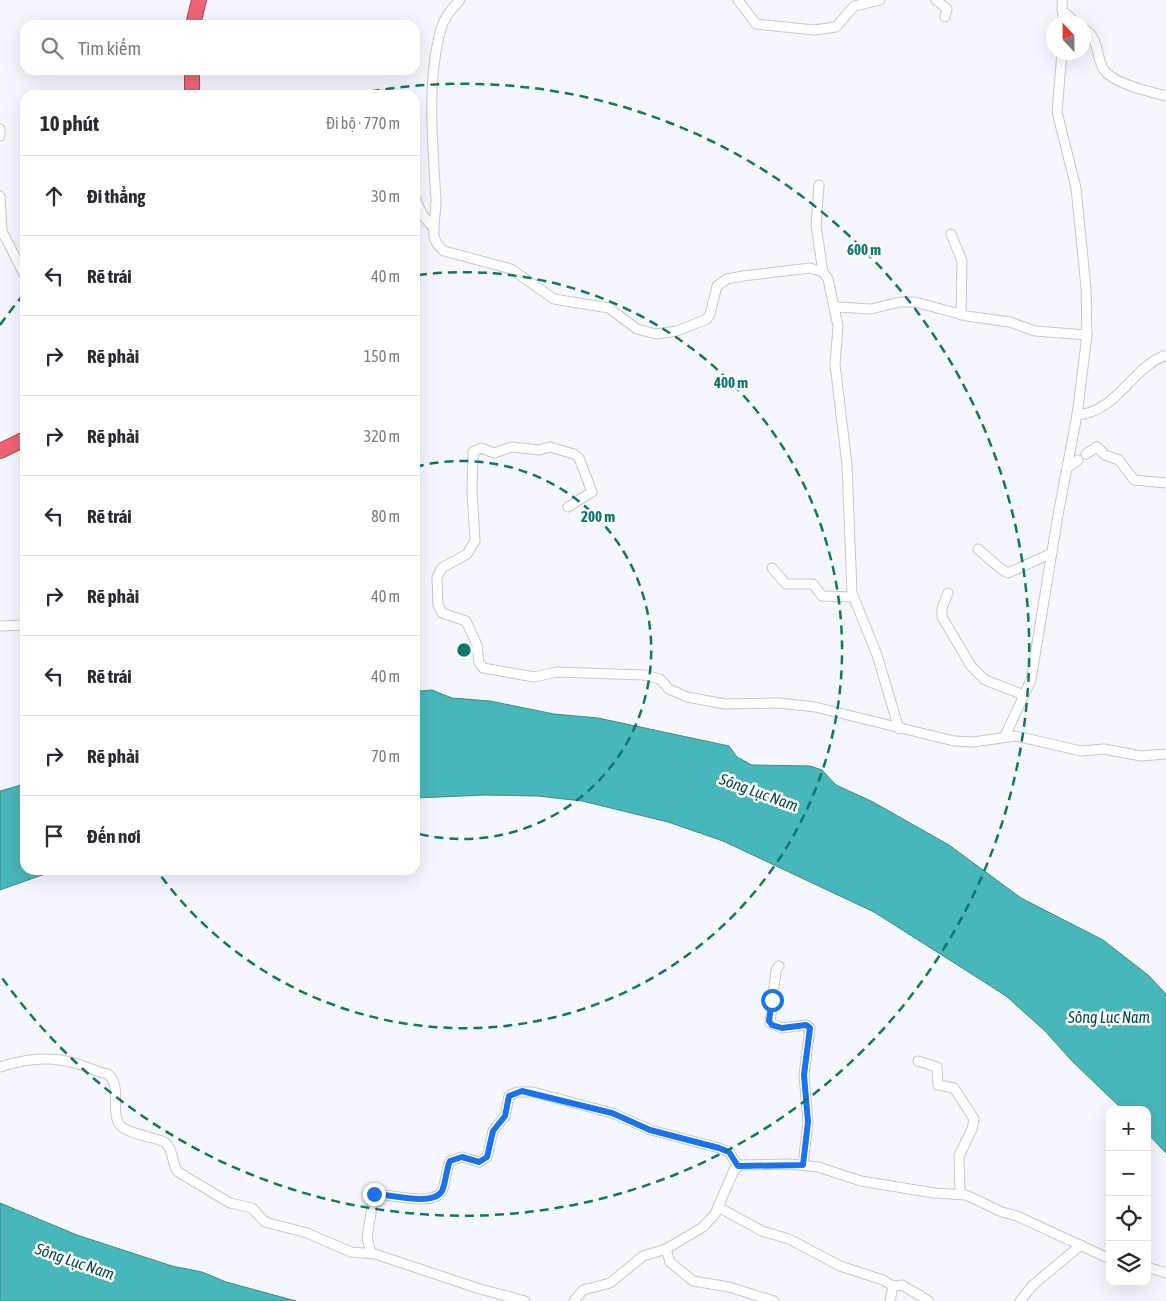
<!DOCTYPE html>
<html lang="vi">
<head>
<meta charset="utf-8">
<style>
	body { margin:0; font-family:"Asap Condensed",sans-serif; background:#f7f7f7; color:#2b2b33 }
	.controls { position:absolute; right:15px; bottom:15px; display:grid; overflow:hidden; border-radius:10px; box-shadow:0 5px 20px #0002 }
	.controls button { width:45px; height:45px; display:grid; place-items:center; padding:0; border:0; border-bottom:1px solid #e1e1e2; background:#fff; color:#2b2b33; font:25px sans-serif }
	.compass { position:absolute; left:1046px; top:15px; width:45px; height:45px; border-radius:50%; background:#fff; box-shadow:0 5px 20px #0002; rotate:338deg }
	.stop { position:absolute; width:15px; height:15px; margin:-11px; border:4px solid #1a73e8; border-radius:50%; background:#fff }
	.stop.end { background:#1a73e8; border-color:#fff; box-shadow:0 1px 5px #0008 }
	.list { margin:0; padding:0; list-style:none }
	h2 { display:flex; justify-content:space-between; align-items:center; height:65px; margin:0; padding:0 20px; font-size:21px }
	h2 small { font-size:16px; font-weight:400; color:#7c7c81 }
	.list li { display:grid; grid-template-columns:32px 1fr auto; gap:15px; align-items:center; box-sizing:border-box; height:80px; padding:0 20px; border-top:1px solid #e1e1e2 }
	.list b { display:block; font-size:19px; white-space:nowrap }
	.list em { font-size:16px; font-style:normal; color:#7c7c81 }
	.icon { flex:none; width:28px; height:28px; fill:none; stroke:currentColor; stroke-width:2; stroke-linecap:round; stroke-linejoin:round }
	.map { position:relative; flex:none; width:1166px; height:1301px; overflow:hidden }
	.search { position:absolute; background:#fff; box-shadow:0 5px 20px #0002; left:20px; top:20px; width:400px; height:55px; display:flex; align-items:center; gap:12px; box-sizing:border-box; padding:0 18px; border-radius:15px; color:#7c7c81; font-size:19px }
	.panel { position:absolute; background:#fff; box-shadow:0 5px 20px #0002; left:20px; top:90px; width:400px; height:785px; border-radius:15px }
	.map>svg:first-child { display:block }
	.water { fill:#48b7b9; stroke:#3c8a8d }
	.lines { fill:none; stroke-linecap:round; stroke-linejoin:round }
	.minor-casing { stroke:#c4c6d1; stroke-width:11 }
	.highway-casing { stroke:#a64d59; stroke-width:16 }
	.minor { stroke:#fff; stroke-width:9 }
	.highway { stroke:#ee6475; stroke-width:14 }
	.route { stroke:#1a73e8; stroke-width:6 }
	.ring { fill:none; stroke:#0f766e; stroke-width:2.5; stroke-dasharray:9 6 }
	.labels { text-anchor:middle; stroke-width:5; stroke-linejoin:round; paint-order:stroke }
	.water-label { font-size:16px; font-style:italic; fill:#064c4d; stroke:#fff }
	.centre { fill:#0f766e; stroke:#fff; stroke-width:2.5 }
	.ring-label { font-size:15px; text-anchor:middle; font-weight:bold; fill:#0f766e; stroke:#fff; stroke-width:5; stroke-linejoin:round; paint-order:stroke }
</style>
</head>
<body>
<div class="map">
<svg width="1166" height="1301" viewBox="0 0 1166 1301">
	<rect width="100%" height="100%" fill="#f6f7fe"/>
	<g class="water">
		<path d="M432,690L452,698L490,701L554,714L598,718L729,746L737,757L752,765L810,766L822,770L836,785L873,802L949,845L1021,898L1103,940L1148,975L1166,994V1153L1147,1133V1110H1123L1072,1061L1045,1031L1006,996L978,978L874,912L723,841L668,822L582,801L538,796L485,795L415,798V696L420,691Z"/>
		<path d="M25,784V870H56L0,890V791Z"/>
		<path d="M0,1203L77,1235L172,1266L202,1272L226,1282L296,1301H0Z"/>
	</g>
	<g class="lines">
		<g class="minor-casing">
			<g id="minor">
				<path d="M460,0C452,9 444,17 441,29C426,82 433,147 436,201C436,212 433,225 434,236C435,242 439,247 444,251L511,269L554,299L609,308L637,329L656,334L677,331L707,319L710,314L717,286L727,279L743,276L810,268L823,272L828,279L838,326L835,364L847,465L852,593L877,655L899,729"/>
				<path d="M738,0L756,24L814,30L836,27L854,6L880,0"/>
				<path d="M936,0L947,9L945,17"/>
				<path d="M1062,0L1063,22"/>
				<path d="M1062,10L1075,22"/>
				<path d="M1084,29C1100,38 1095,56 1104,70C1114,84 1150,92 1166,96"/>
				<path d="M0,129V136"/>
				<path d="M819,185L816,226L823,272"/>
				<path d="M0,196L2,231L25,276"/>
				<path d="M415,198L422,214L434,229"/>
				<path d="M951,234L962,261L961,315"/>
				<path d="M836,307L871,309L900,302H915L967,316L1010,322L1035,331L1087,335"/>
				<path d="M1077,415C1117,412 1131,368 1166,355"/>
				<path d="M1086,454L1097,447L1105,455L1119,460L1134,480L1166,483"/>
				<path d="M1067,468L1078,460"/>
				<path d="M568,507L592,492L579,458L574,454L550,447L539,450L512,447L494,453L481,448L473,452L472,491L475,541L467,554L442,568L437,577L438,605L442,613L466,621L477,645L479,663L483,668L534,677L557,672L643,675L660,679L669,689L687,697L725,704L779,703L815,707L954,741L973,742L1016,736L1081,751L1104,749L1141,756L1166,754"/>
				<path d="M978,549L1001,569L1008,573L1052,553"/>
				<path d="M772,568L786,584H813L822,596L853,597"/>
				<path d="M948,593L942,608V617L971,666L985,680L1024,695"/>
				<path d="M0,626L25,625"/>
				<path d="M1005,736L1031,680L1058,515L1077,415L1087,335L1086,288L1076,188L1057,112L1062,52"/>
				<path d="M779,966L776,970L770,1023L782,1028L806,1025L810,1028L804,1075L808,1122L803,1165"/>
				<path d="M918,1061L937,1067L938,1085L954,1088L974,1119L972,1129L959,1156L960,1193"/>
				<path d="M0,1067C24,1059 50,1056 74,1063C86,1066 96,1072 108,1074C122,1087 111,1107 118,1122C123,1134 153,1136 164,1142C174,1147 171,1164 178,1172L230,1203L252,1208L265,1222L307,1233L351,1252L375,1254L480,1289L525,1301"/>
				<path d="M718,1207L762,1231L789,1239L840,1266L883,1280L893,1286L902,1285L929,1301"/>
				<path d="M666,1249L670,1262L693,1281L729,1287L774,1301"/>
				<path d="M371,1253L367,1238L374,1194C390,1194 433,1207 442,1191C446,1182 446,1170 450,1161L462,1157L479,1162L487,1157L493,1131L505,1116L509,1096L517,1092H533L612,1113L651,1130L719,1148L729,1152L738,1166"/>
				<path d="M1147,1267L1166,1273"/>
				<path d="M574,1301L583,1290L610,1283L643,1256L666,1249L703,1227L715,1214L734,1170L740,1165L790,1164L818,1167L861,1181L934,1193L966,1195L1002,1212L1017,1216L1110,1259"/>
				<path d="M890,1301L893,1286"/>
				<path d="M1020,1301L1033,1285L1081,1245"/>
			</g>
		</g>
		<g class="highway-casing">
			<g id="highway">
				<path d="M193,25L199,0"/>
				<path d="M192,70V95"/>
				<path d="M0,451L25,439"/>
			</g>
		</g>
		<use href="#minor" class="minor"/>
		<use href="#highway" class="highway"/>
	</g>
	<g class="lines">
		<path class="route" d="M374,1194C390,1194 433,1207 442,1191C446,1182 446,1170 450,1161L462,1157L479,1162L487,1157L493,1131L505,1116L509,1096L522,1091L612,1113L650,1130L719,1148L729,1152L738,1166L803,1165L808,1122L804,1075L810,1028L806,1025L782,1028L772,1025L769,1021L772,1000"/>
	</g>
	<g class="ring">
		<path d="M415 467A189 189 0 1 1 415 833"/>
		<path d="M418 275A378 378 0 1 1 158 872"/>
		<path d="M0 325A566 566 0 0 1 24 294M356 94A566 566 0 1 1 0 975"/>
	</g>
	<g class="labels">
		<g class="water-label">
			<text transform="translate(759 792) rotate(20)" y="6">Sông Lục Nam</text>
			<text x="1109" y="1023">Sông Lục Nam</text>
			<text transform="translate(75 1261) rotate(19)" y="6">Sông Lục Nam</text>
		</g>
	</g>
	<circle cx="464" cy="650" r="8" class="centre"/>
	<g class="ring-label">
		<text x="864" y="255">600 m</text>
		<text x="731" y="388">400 m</text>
		<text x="598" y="522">200 m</text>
	</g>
</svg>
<div class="controls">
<button>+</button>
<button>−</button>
<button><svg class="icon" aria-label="locate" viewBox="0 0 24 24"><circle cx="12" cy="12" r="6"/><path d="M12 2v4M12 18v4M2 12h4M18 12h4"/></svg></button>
<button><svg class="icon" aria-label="layers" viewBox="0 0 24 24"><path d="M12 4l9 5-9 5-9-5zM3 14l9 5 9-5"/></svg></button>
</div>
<svg class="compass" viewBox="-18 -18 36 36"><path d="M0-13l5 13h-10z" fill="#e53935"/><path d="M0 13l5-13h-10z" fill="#7c7c81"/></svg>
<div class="stop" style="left:772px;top:1000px"></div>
<div class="stop end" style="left:374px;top:1194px"></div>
<div class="search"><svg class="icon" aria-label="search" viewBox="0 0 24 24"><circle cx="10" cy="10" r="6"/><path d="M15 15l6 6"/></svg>Tìm kiếm</div>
<section class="panel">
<h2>10 phút<small>Đi bộ · 770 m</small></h2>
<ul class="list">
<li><svg class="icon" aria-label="ahead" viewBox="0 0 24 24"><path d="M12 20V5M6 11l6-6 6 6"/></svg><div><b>Đi thẳng</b></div><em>30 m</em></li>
<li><svg class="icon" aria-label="left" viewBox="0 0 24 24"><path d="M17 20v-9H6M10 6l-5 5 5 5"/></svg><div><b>Rẽ trái</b></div><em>40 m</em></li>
<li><svg class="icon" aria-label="right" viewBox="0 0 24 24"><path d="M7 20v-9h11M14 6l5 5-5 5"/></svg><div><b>Rẽ phải</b></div><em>150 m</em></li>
<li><svg class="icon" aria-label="right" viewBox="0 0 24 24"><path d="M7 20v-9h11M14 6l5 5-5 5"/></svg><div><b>Rẽ phải</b></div><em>320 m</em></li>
<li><svg class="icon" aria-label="left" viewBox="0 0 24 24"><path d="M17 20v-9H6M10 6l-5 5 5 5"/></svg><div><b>Rẽ trái</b></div><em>80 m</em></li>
<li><svg class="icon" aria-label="right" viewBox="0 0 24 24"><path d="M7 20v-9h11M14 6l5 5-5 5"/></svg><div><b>Rẽ phải</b></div><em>40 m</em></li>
<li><svg class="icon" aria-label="left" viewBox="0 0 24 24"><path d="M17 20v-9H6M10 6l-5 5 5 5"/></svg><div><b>Rẽ trái</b></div><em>40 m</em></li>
<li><svg class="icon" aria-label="right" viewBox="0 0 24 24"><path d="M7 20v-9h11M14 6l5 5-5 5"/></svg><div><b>Rẽ phải</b></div><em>70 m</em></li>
<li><svg class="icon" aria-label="arrive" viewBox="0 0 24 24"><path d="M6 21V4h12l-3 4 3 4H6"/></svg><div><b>Đến nơi</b></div></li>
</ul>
</section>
</div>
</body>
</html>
